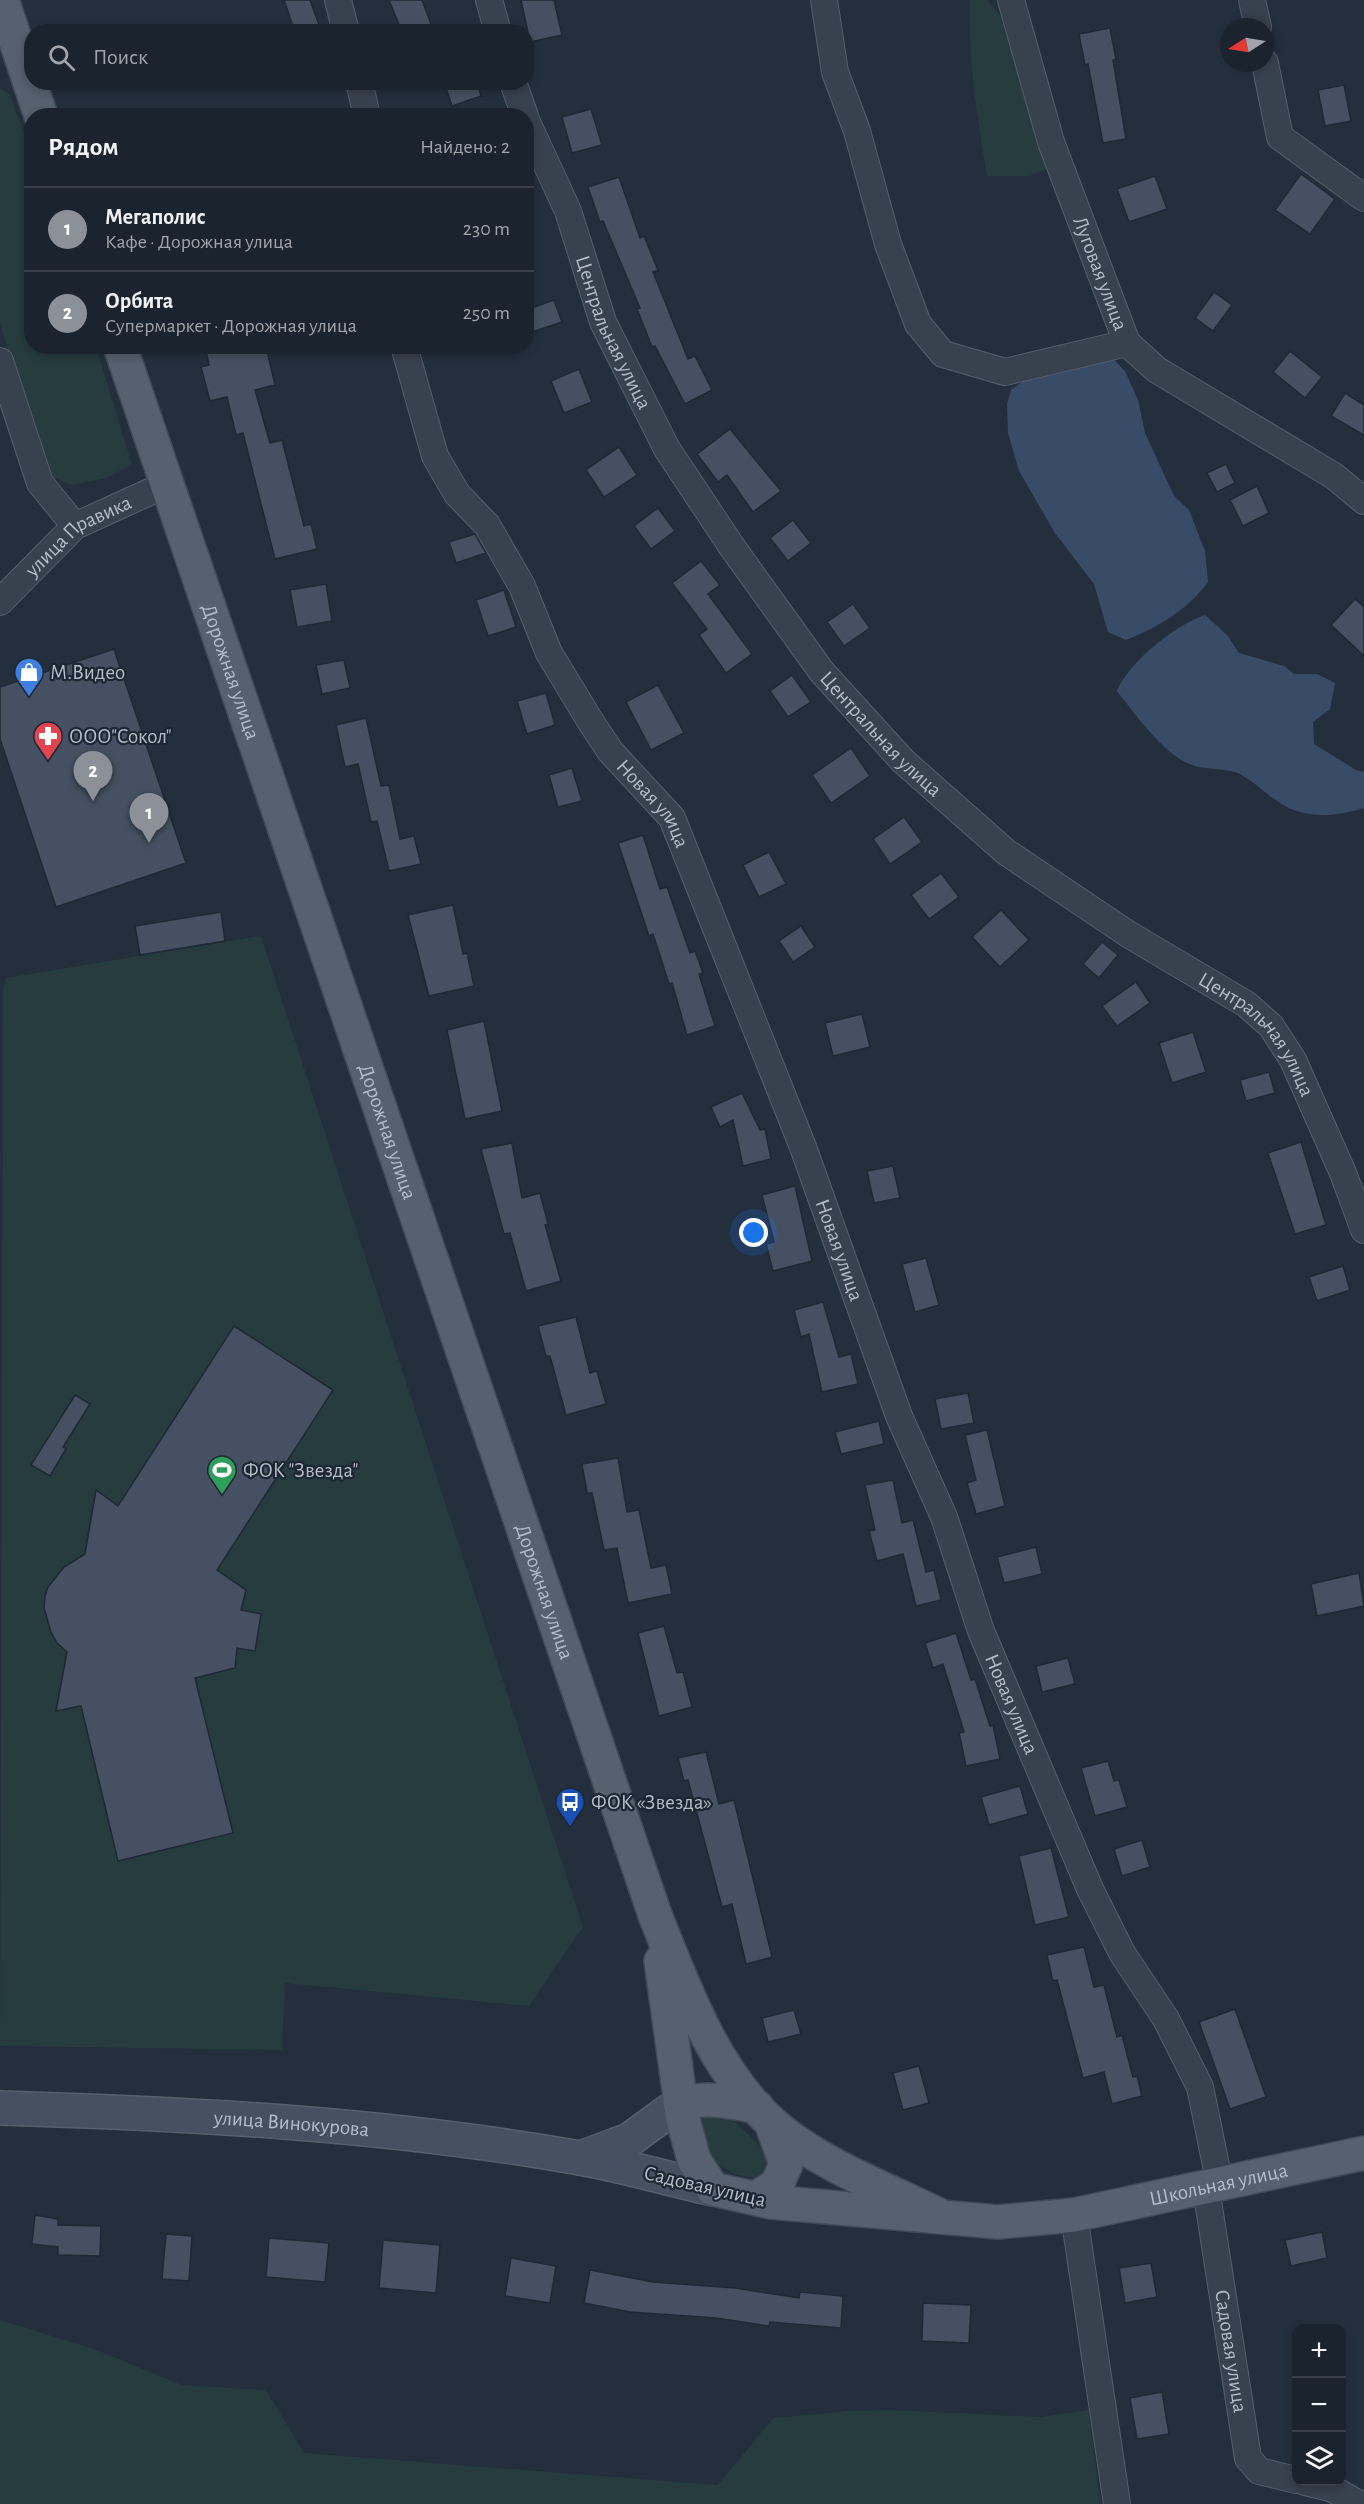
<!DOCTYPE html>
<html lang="ru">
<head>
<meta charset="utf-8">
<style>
	body { margin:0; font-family:"Alegreya Sans",sans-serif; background:#282f3a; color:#f1f3f6 }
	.controls { position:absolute; right:18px; bottom:18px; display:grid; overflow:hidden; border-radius:12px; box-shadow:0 3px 9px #0003 }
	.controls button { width:54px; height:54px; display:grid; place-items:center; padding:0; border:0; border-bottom:2px solid #39404a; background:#1b232e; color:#f1f3f6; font:30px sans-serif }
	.compass { position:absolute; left:1220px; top:18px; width:54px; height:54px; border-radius:50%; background:#1b232e; box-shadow:0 3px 9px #0003; rotate:258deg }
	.you { position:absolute; left:754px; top:1233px; width:21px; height:21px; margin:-15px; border:4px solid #fff; border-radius:50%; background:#1a73e8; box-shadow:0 0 0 9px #1a73e833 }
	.badge { display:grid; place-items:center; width:39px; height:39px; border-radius:50%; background:#8c9099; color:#fff; font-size:20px; font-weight:700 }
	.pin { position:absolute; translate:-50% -50px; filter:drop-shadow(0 2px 3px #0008) }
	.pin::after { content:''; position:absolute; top:32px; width:21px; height:18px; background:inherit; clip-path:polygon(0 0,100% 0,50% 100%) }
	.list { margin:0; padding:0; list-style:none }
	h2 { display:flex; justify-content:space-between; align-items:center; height:78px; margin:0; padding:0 24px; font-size:26px }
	h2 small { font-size:20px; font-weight:400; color:#a0a4aa }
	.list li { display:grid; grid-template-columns:39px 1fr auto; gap:18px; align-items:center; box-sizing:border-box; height:84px; padding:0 24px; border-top:2px solid #39404a }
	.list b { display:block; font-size:22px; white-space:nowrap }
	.list p { margin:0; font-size:20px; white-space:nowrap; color:#a0a4aa }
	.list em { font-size:20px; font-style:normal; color:#a0a4aa }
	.icon { flex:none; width:33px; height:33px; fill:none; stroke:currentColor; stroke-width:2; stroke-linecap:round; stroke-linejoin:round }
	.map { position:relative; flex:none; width:1364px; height:2504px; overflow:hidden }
	.search { position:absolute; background:#1b232e; box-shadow:0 3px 9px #0003; left:24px; top:24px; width:510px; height:66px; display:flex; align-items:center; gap:15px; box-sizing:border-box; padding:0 21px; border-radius:24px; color:#a0a4aa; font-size:22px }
	.panel { position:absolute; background:#1b232e; box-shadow:0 3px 9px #0003; left:24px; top:108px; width:510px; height:246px; border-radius:24px }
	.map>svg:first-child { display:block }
	.green { fill:#263c3f }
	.water { fill:#394c67 }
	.building { fill:#455162; stroke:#1f2835; stroke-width:1.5 }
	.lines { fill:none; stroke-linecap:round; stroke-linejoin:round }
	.street-casing { stroke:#565f6c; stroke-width:28 }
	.secondary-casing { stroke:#565f6c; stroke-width:36 }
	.primary-casing { stroke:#414a57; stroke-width:36 }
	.street { stroke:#38414e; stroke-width:26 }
	.secondary { stroke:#465061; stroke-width:33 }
	.primary { stroke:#56606e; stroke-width:33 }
	.labels { text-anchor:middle; stroke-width:4.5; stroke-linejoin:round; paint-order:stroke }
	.street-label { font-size:21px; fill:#b4bcc9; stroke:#1d2633 }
	.poi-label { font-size:21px; fill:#b4bcc9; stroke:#1d2633; text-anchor:start }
</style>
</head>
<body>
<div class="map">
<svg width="1364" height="2504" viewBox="0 0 1364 2504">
	<rect width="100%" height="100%" fill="#242f3e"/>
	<g class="green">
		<path d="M970,0H987L1000,15L1047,169L1029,176H987C977,117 968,60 970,0Z"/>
		<path d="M0,88L10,95L31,153L32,346L96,347L132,465L103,479L71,485L48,475L0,324Z"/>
		<path d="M261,936L583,1927L529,2006L285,1983L282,2050L0,2046L3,991L6,978Z"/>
		<path d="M711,2110L734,2121L772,2157V2169L754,2178L734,2174L712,2160L697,2123Z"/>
		<path d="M0,2320L94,2349L182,2385L266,2390L304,2453L718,2485L773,2418L849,2411L891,2410L1041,2417L1088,2410L1101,2504H0Z"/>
	</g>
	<g class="water">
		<path d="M1098,359L1114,360L1125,371L1138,400L1145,433L1174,496L1189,510L1205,551L1208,582C1187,610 1159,627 1126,640L1108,632L1094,584L1055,533L1019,471L1008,433L1007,404L1011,390L1029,377Z"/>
		<path d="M1205,615L1227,635L1239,653L1284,666L1294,674H1317L1335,683L1330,709L1313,722L1314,744L1356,770L1364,772V808C1334,817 1304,820 1277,801C1265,793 1253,781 1240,774C1227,768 1209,770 1195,766C1166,758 1136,715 1117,691C1129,662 1175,625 1205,615Z"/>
	</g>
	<g class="building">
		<path d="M284,0H310L319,25L295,32Z"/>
		<path d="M389,0H422L434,32H402Z"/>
		<path d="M521,0H554L562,35L530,42Z"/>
		<path d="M1110,28L1116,59L1113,60L1126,139L1103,143L1088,64L1085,65L1079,34Z"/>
		<path d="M444,82H477L481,96L452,106Z"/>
		<path d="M1344,85L1351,121L1325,126L1318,90Z"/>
		<path d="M591,109L602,145L572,153L562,117Z"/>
		<path d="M1301,174L1335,199L1310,234L1275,210Z"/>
		<path d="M1155,176L1167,209L1129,222L1117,189Z"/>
		<path d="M619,177L640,238L644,236L658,270L653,272L688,359L695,356L712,390L685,404L655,346L652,347L637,309L640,308L603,221L600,222L588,187Z"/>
		<path d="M1214,292L1232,305L1213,331L1195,318Z"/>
		<path d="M554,300L562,322L532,332L526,310Z"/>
		<path d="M205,346H266L275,385L255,390L270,443L282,440L304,526L311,524L317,549L275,559L243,433L236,435L227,397L210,401L201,367L209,365Z"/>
		<path d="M1290,351L1322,377L1305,398L1273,372Z"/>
		<path d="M579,369L592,402L564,413L551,381Z"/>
		<path d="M1345,393L1364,405V435L1331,416Z"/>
		<path d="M730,429L781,491L753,512L727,475L718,482L697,454Z"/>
		<path d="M619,447L637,475L604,497L586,470Z"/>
		<path d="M1226,464L1235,483L1217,492L1207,473Z"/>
		<path d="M1257,486L1269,513L1243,526L1230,500Z"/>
		<path d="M658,508L675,531L651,549L634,526Z"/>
		<path d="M793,520L811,543L788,561L770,538Z"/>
		<path d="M475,534L486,553L456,563L449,542Z"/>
		<path d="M701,561L720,585L708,594L752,654L726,673L699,635L707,629L672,583Z"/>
		<path d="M326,584L332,621L297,627L290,590Z"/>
		<path d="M504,590L516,627L488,636L476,600Z"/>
		<path d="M1355,599L1364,607V656L1331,625Z"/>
		<path d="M853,604L870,628L844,646L827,622Z"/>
		<path d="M114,649L186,863L56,907L0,739V687Z"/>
		<path d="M344,660L350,688L322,694L316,665Z"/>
		<path d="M792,675L811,702L788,717L770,691Z"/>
		<path d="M658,685L684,733L651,750L626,702Z"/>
		<path d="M546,693L555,725L527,734L517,701Z"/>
		<path d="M366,718L381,786L389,785L400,839L414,836L421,864L389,871L377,821L371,822L358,764L345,767L336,725Z"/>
		<path d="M851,748L870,776L831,803L812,775Z"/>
		<path d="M572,768L582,801L558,807L549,775Z"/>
		<path d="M904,817L922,842L890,864L873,839Z"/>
		<path d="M643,835L660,889L667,887L690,953L695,951L703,973L699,974L715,1026L687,1035L672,983L669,984L653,934L649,936L618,843Z"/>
		<path d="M769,852L786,884L759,897L743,865Z"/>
		<path d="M941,873L959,897L929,919L911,895Z"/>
		<path d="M453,905L463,954L467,953L474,986L429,996L408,915Z"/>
		<path d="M1001,910L1029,940L1000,967L972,937Z"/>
		<path d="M221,912L225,941L140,955L135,926Z"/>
		<path d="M801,926L815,947L793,962L779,941Z"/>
		<path d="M1102,942L1118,955L1099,978L1083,964Z"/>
		<path d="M1136,982L1150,1003L1117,1026L1102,1006Z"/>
		<path d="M862,1014L870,1047L833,1056L825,1023Z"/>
		<path d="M484,1021L502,1111L465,1119L447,1030Z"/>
		<path d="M1193,1032L1206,1072L1172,1083L1159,1043Z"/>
		<path d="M1269,1072L1275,1093L1246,1101L1240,1080Z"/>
		<path d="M742,1093L760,1130L765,1129L771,1159L743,1166L733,1120L720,1127L711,1107Z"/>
		<path d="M1301,1142L1326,1225L1295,1234L1268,1153Z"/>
		<path d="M512,1143L522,1198L540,1193L548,1224L545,1225L561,1281L526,1291L510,1233L504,1234L481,1149Z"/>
		<path d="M893,1166L900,1198L874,1203L867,1171Z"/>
		<path d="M795,1186L812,1261L773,1271L766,1244L774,1242L762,1195Z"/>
		<path d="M926,1258L939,1305L915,1312L902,1264Z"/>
		<path d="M1343,1266L1350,1290L1317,1301L1309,1277Z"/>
		<path d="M823,1302L839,1357L851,1354L858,1384L822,1392L809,1334L801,1337L794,1310Z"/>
		<path d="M576,1317L590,1373L597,1371L606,1404L566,1415L550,1356H546L538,1326Z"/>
		<path d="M234,1326L333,1390L217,1570L246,1590L241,1610L261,1614L255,1651L237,1648L235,1668L195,1678L233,1833L118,1861L81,1706L56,1711L67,1652L57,1643L51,1632L44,1608L45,1596L48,1587L64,1567L85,1554L96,1490L118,1506Z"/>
		<path d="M968,1393L974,1423L941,1429L935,1399Z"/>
		<path d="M75,1395L90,1404L63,1447L66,1449L50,1476L31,1465Z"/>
		<path d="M879,1421L884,1444L841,1454L835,1432Z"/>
		<path d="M987,1430L1005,1506L976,1514L967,1483L976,1480L965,1435Z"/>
		<path d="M618,1458L627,1512L639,1510L651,1568L666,1565L672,1594L628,1603L617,1548L604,1550L592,1493H587L582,1464Z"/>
		<path d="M893,1480L902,1523L913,1520L926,1572L934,1570L941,1600L916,1606L903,1554L877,1561L869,1531L875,1530L865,1485Z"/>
		<path d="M1036,1547L1042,1574L1004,1583L997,1557Z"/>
		<path d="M1359,1573L1364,1606L1317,1616L1311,1584Z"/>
		<path d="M664,1626L677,1673L683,1672L692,1707L659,1716L638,1633Z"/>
		<path d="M956,1633L971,1680L975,1679L990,1726L993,1725L1000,1759L966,1766L959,1733L964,1732L943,1664L933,1668L925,1643Z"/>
		<path d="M1068,1658L1075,1684L1042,1692L1036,1666Z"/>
		<path d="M706,1752L719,1804L734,1800L772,1957L746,1964L732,1904L722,1907L688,1780L684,1781L678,1758Z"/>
		<path d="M1108,1761L1114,1781L1119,1780L1127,1807L1095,1816L1081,1768Z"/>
		<path d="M1020,1786L1028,1814L989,1825L981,1797Z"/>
		<path d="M1142,1840L1150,1867L1122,1876L1114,1849Z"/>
		<path d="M1051,1848L1069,1917L1035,1925L1019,1856Z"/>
		<path d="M1084,1947L1094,1987L1104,1985L1117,2037L1122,2035L1133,2077L1137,2076L1142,2096L1112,2104L1104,2072L1083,2078L1057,1980L1053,1981L1047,1955Z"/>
		<path d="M1235,2009L1266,2097L1230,2109L1199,2022Z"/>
		<path d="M794,2010L801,2034L768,2042L762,2018Z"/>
		<path d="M919,2066L929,2103L903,2110L893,2073Z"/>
		<path d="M35,2215L58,2219V2225L101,2226L100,2256L58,2255V2247L32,2244Z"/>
		<path d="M1322,2232L1327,2258L1291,2266L1285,2240Z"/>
		<path d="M166,2234L192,2236L189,2281L162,2279Z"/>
		<path d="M269,2238L329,2243L325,2282L266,2277Z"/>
		<path d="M383,2240L440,2245L436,2293L379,2288Z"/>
		<path d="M511,2258L556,2266L550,2303L505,2296Z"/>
		<path d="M1151,2263L1157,2297L1125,2303L1119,2268Z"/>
		<path d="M590,2270L653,2282L735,2288L799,2298L800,2292L843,2296L841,2328L770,2322L769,2326L716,2318L630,2312L584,2303Z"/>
		<path d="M923,2303L971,2305L969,2343L922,2341Z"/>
		<path d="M1162,2392L1169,2434L1137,2439L1130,2398Z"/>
	</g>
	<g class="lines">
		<g class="street-casing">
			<g id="street">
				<path d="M338,0L346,32"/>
				<path d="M489,0L498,32"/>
				<path d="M824,0L835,72L857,131L888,244L918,324L943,354L1005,372L1127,343"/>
				<path id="s1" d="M1011,0L1051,142L1127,343L1157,370L1334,476L1364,501"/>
				<path d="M1252,0L1258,27"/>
				<path d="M1265,63L1280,137L1364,198"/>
				<path d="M359,82L367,116"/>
				<path d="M513,82L525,116"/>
				<path id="s2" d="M526,120L568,211L603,322L667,449L732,547L822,672L903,761L1006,852L1128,934L1246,1004L1271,1026L1293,1060L1343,1173L1364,1230"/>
				<path id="s3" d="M404,346L435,456L457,494L487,525L522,586L549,653L589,719L610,751L672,818L803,1147L899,1416L944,1517L981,1631L1090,1889L1122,1953L1166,2019L1200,2087L1220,2185"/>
				<path d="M0,361L40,483L75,526"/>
				<path id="s4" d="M0,602L75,526L167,484"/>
				<path id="s5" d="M1206,2188L1248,2458L1259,2471L1296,2480"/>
				<path d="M1074,2215L1117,2504"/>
				<path d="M1305,2482L1331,2488L1359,2504"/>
			</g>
		</g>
		<g class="secondary-casing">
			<g id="secondary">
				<path id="s6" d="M0,2108C194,2114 388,2124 580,2158C625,2166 669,2179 713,2189"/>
				<path d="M581,2158L629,2140L680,2103"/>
			</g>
		</g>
		<g class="primary-casing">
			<g id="primary">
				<path d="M2,0L41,116"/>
				<path id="s7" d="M120,346L655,1915C684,1987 716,2078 779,2129C827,2168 889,2190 943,2217"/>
				<path id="s8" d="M661,1961L683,2119L694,2160L713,2189L770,2202L998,2222L1074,2215L1364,2153"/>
				<path d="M680,2103C708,2097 729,2101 757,2107"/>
				<path d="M756,2198L777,2185L786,2164L771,2122"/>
			</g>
		</g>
		<use href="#street" class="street"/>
		<use href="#secondary" class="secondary"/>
		<use href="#primary" class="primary"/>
	</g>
	<defs>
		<g id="shop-pin" transform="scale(1.5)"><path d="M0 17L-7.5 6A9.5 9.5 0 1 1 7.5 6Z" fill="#3f7fe0" stroke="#1d2633"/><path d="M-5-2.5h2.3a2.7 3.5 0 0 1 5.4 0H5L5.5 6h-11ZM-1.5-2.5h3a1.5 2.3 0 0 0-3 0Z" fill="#fff"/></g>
		<g id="pharmacy-pin" transform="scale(1.5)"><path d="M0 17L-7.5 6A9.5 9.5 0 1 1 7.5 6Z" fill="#e0444e" stroke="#1d2633"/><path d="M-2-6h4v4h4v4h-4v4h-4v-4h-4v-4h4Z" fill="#fff"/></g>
		<g id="stadium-pin" transform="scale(1.5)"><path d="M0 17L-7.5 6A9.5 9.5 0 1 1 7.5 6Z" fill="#2e9e5b" stroke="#1d2633"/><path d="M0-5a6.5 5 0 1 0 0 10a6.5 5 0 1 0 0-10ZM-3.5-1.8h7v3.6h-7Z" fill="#fff"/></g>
		<g id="bus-pin" transform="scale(1.5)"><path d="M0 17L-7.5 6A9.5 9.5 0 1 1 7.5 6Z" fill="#1a4fb4" stroke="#1d2633"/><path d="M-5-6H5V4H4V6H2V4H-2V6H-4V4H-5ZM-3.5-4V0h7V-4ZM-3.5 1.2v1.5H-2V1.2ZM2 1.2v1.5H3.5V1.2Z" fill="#fff"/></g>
	</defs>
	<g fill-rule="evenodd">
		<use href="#shop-pin" x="29" y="672"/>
		<use href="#pharmacy-pin" x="48" y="736"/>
		<use href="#stadium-pin" x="222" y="1470"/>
		<use href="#bus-pin" x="570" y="1802"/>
	</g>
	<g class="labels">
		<g class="street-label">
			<text dy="7" stroke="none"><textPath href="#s1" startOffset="288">Луговая улица</textPath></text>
			<text dy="7" stroke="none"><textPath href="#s2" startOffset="230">Центральная улица</textPath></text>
			<text dy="7" stroke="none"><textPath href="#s4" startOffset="104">улица Правика</textPath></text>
			<text dy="7" stroke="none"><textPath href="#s7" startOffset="344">Дорожная улица</textPath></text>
			<text dy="7" stroke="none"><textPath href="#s2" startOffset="716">Центральная улица</textPath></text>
			<text dy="7" stroke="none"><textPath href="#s3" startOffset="528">Новая улица</textPath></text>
			<text dy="7" stroke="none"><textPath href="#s2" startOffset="1202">Центральная улица</textPath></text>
			<text dy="7" stroke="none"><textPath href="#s7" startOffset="830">Дорожная улица</textPath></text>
			<text dy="7" stroke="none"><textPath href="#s3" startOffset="1014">Новая улица</textPath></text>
			<text dy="7" stroke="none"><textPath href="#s7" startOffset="1316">Дорожная улица</textPath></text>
			<text dy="7" stroke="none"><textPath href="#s3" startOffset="1500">Новая улица</textPath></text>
			<text dy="7" stroke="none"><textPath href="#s6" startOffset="292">улица Винокурова</textPath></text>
			<text dy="7" stroke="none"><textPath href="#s8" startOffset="748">Школьная улица</textPath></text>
			<text transform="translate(705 2186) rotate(13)" y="7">Садовая улица</text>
			<text dy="7" stroke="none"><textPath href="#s5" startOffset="165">Садовая улица</textPath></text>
		</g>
		<g class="poi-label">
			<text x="50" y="679">М.Видео</text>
			<text x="69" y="743">ООО"Сокол"</text>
			<text x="243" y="1477">ФОК "Звезда"</text>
			<text x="591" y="1809">ФОК «Звезда»</text>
		</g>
	</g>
</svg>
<div class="controls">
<button>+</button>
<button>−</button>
<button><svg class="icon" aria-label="layers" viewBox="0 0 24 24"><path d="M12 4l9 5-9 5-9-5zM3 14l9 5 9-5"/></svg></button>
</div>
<svg class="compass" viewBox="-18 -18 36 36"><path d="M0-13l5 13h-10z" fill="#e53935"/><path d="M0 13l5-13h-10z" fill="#a0a4aa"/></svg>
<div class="you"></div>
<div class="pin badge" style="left:149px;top:843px">1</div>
<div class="pin badge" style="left:93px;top:801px">2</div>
<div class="search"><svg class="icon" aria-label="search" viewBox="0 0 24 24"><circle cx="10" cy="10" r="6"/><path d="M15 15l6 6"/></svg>Поиск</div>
<section class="panel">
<h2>Рядом<small>Найдено: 2</small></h2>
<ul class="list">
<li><span class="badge">1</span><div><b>Мегаполис</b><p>Кафе · Дорожная улица</p></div><em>230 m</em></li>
<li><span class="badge">2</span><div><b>Орбита</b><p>Супермаркет · Дорожная улица</p></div><em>250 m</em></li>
</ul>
</section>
</div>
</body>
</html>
